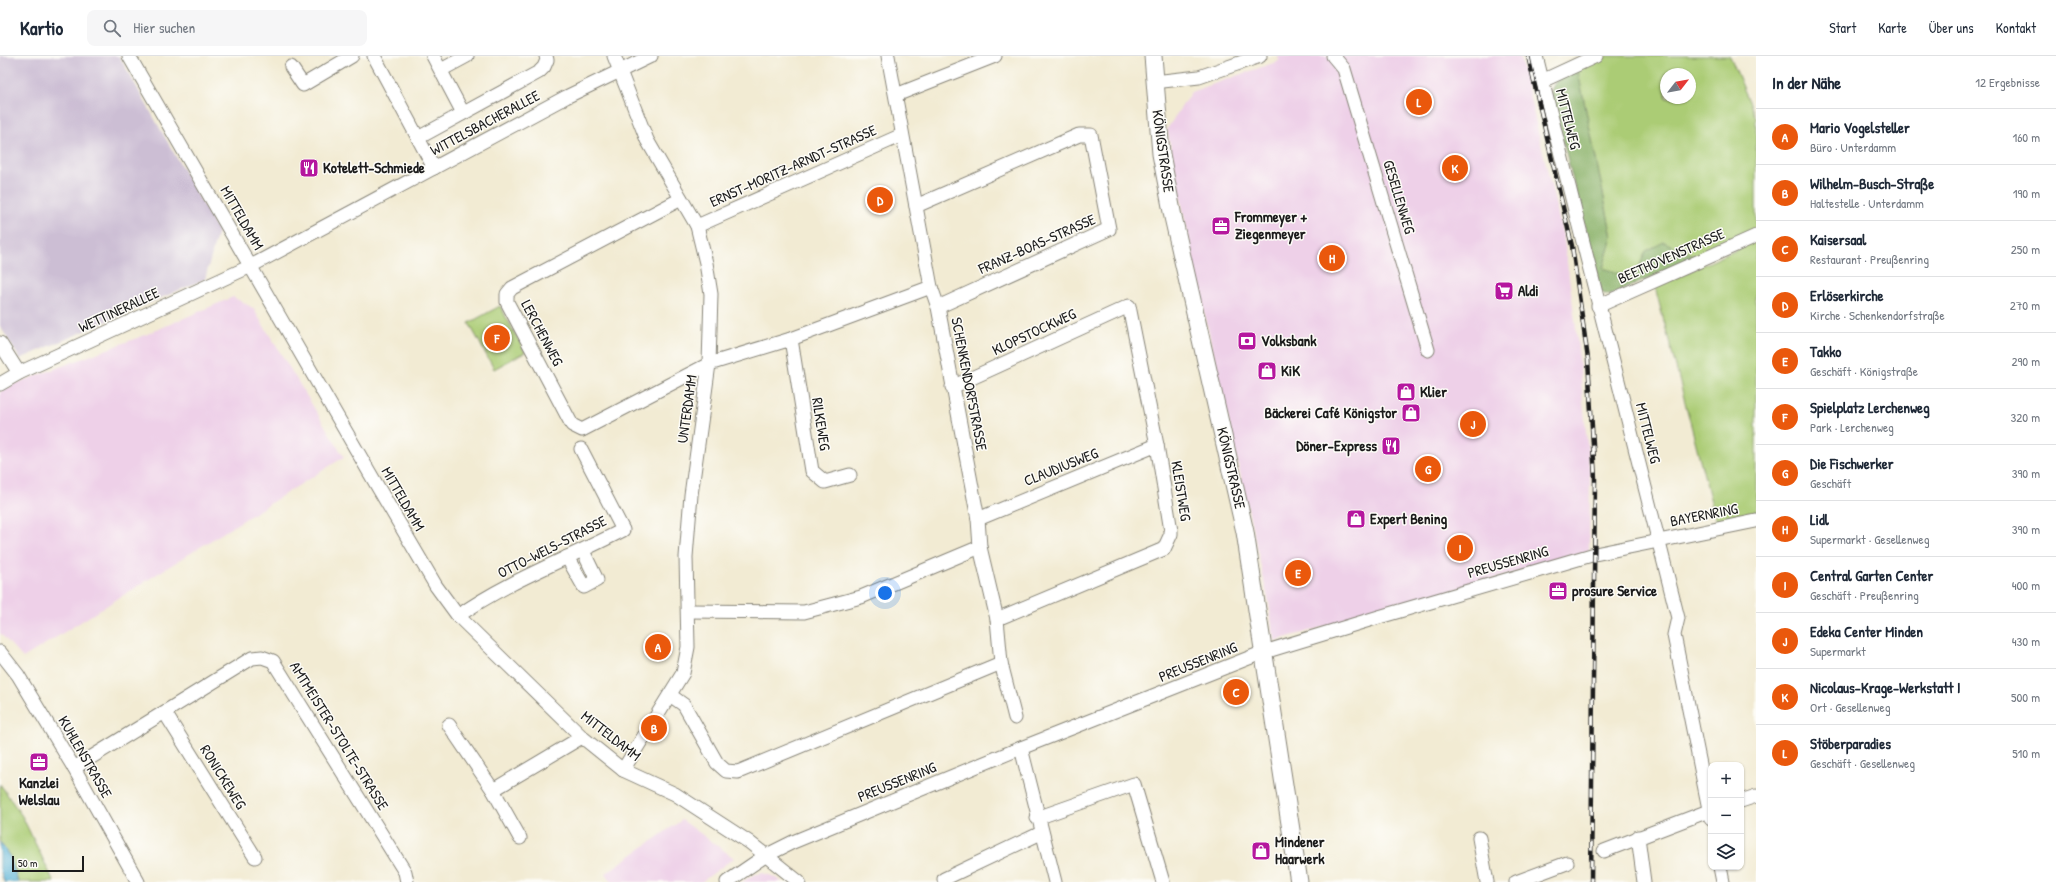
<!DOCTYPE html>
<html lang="de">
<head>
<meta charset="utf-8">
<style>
	body { margin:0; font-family:"Patrick Hand",sans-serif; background:#f6f6f7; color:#1f2937 }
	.controls { position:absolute; right:12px; bottom:12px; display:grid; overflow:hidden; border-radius:8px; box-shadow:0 1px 3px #0004 }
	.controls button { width:36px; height:36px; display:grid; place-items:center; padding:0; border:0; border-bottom:1px solid #e0e1e3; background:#fff; color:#1f2937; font:20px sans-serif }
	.compass { position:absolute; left:1660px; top:12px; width:36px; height:36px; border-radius:50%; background:#fff; box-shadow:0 1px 3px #0004; rotate:59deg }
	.scale { position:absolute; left:12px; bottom:10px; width:72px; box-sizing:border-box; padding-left:4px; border:2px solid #1c1c1c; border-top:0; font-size:11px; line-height:14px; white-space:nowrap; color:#1c1c1c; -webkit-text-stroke:3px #fdfcf7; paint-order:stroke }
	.you { position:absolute; left:885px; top:537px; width:14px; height:14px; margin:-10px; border:3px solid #fff; border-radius:50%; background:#1a73e8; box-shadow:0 0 0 6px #1a73e833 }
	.badge { display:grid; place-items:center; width:26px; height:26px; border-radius:50%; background:#ea580c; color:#fff; font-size:13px; font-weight:700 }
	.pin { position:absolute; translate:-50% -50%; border:2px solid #fff; box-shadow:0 1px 4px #0006 }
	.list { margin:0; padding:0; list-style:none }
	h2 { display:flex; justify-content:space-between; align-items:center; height:52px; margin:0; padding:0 16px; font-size:17px }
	h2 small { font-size:13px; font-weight:400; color:#747a83 }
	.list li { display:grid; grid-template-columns:26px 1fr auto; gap:12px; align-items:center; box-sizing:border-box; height:56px; padding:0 16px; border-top:1px solid #e0e1e3 }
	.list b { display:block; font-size:15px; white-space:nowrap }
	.list p { margin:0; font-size:13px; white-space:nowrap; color:#747a83 }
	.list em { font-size:13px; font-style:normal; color:#747a83 }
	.icon { flex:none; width:22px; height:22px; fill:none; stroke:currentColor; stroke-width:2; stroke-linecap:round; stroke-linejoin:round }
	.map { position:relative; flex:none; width:1756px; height:826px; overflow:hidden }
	header { display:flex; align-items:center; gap:24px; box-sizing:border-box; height:56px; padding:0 20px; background:#fff; border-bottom:1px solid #e0e1e3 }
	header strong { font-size:19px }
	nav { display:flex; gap:22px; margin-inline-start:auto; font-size:14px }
	.search { width:280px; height:36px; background:#f6f6f7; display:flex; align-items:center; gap:10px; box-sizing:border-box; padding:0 14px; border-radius:8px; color:#747a83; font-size:15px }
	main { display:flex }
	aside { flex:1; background:#fff }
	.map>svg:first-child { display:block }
	.built { fill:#eed0e8 }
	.industrial { fill:#ccbed4 }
	.green { fill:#abcc74; stroke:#647448; fill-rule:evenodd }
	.forest { fill:#88b066; stroke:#526641 }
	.water { fill:#59b2d6; stroke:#3a6779 }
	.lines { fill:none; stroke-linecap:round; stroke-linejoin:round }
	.minor-casing { stroke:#878478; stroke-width:15 }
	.major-casing { stroke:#878478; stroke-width:19 }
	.minor { stroke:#fff; stroke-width:13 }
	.major { stroke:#fff; stroke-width:17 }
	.rail-casing { stroke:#1c1c1c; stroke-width:4.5 }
	.rail { stroke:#fdfcf7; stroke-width:3; stroke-dasharray:9; stroke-linecap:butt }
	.labels { text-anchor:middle; stroke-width:3; stroke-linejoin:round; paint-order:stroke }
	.street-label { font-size:15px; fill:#1c1c1c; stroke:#fdfcf7 }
	.poi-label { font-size:15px; font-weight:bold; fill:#1c1c1c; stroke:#fdfcf7; text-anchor:start }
</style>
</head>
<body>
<header>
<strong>Kartio</strong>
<div class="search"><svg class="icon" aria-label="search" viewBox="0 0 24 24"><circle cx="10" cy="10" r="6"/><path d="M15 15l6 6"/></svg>Hier suchen</div>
<nav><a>Start</a><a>Karte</a><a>Über uns</a><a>Kontakt</a></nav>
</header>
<main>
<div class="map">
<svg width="1756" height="826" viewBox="0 0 1756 826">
	<rect width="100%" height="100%" fill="#fdfcf7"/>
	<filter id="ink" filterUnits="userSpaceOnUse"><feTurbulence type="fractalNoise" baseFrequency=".025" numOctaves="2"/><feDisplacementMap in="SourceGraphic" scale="8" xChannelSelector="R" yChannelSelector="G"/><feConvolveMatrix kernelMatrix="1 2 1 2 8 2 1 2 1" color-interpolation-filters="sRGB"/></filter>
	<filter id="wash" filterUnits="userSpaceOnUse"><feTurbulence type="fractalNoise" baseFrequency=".012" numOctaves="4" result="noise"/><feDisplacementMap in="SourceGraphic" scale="16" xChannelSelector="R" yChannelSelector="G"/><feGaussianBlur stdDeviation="0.9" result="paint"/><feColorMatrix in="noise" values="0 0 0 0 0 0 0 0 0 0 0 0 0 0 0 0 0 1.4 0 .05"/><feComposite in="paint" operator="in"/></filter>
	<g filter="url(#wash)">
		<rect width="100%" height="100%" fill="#f2ebd3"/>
		<g class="built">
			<path d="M1278,0H1520L1564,184L1576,272L1590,417L1589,496L1274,585L1269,547L1196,219L1167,73L1191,36L1279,5Z"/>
			<path d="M233,241L253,252L344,401L23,602L0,577V336L14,328L145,279Z"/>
			<path d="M682,764L734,802L701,826H612L606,817Z"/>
			<path d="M763,817L775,821L782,826H742L753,819Z"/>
		</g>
		<path class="industrial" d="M0,0H119L218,175L205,223L20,303L0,270Z"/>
		<g class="green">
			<path d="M1602,0H1730L1756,62V176L1698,201L1646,195L1634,224L1603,212L1612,181L1577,11ZM1666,18H1690V42H1666Z"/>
			<path d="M1756,185V457L1716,465L1655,231Z"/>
			<path d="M500,250L525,296L494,313L469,267Z"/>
			<path d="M0,728L22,760L54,826H18L10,801L0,786Z"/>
		</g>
		<path class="forest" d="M1577,11L1612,181L1603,212L1634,223L1646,195L1664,186L1698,201L1611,239H1607L1601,236L1551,37C1553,22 1565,18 1577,11Z"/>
		<path class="water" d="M0,786L10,801L18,826H4L0,813Z"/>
	</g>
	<g filter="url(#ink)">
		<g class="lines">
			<g class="minor-casing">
				<g id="minor">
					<path d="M129,0L379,433L436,530L458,560L582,681L623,714L675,738L749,786L799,826"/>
					<path d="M374,0L434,112"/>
					<path d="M433,0L463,57"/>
					<path d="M614,0L647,84L697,170L706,207L711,238L709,308L691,439L686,501L688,591L683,617L623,714"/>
					<path d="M888,0L931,231L938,251L978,463L980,491L997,563L1001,607L1015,662"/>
					<path d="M1333,0L1344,13L1428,294"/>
					<path d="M1536,0L1678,562L1674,579L1711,763"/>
					<path d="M291,11L303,29L352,0"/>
					<path d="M441,14L467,0"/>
					<path d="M1542,25L1596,0"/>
					<path d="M1154,26L1199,21L1260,0"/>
					<path d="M896,39L995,0"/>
					<path d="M418,82L539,16L544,11L547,4L546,0"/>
					<path d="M681,143L512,232L507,238V246L572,369L582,374L709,308L791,283L931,231"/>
					<path d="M916,150L1079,79H1091L1109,173L938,251"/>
					<path d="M697,170L902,79"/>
					<path d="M1598,250L1756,180"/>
					<path d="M791,283L812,415L825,426L850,419"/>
					<path d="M0,287L19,317"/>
					<path d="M0,328L19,317L251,210L566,41L651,0"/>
					<path d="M952,331L1129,250L1157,389L1171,475V478L1164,493L997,563"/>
					<path d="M978,463L1157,389"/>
					<path d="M567,501L584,531L597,524L583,495"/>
					<path d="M688,555L804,556L861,541L980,491"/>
					<path d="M458,560C509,524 568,503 623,474L581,393"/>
					<path d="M0,596L18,619L74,712L138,826"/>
					<path d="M670,639L684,649L717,707L726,715L738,716L1001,607"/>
					<path d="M165,657L255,801"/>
					<path d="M449,669L493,734L520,782"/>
					<path d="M1021,692L1055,826"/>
					<path d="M74,712L252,602L262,601L273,605L405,816L407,826"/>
					<path d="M493,734L582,681"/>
					<path d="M1741,745L1756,740"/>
					<path d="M1037,762L1134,728L1163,826"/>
					<path d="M1638,781L1644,826"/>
					<path d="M1479,782L1487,826"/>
					<path d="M1604,795L1711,754"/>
					<path d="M1720,811L1723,826"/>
					<path d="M727,826L765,800L793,786L1021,692L1264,596L1379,561L1595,498L1756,465"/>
					<path d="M945,826L944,823L1041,777"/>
					<path d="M1516,826L1567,807"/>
				</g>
			</g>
			<g class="major-casing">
				<path id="major" d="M1153,0L1161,98L1173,161L1245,476L1299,826"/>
			</g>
			<use href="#minor" class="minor"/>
			<use href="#major" class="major"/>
			<g class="rail-casing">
				<path id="rail" d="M1528,0L1572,190L1588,303L1595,423L1591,826"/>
			</g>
			<use href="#rail" class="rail"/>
		</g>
	</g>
	<defs>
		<g id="restaurant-square" transform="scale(1)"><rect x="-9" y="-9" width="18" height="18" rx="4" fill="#b5179e" stroke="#fdfcf7"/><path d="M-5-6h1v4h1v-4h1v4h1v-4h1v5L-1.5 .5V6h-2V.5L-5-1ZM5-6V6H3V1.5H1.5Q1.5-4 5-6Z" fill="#fff"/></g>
		<g id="office-square" transform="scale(1)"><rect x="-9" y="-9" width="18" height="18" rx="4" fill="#b5179e" stroke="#fdfcf7"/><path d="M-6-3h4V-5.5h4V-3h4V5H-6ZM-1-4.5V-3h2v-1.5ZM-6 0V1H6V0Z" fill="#fff"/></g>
		<g id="supermarket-square" transform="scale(1)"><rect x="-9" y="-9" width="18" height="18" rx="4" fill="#b5179e" stroke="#fdfcf7"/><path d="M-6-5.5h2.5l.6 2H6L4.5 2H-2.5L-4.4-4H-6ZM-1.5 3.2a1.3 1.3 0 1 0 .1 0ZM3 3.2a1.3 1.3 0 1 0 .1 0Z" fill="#fff"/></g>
		<g id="bank-square" transform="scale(1)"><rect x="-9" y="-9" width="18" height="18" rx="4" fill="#b5179e" stroke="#fdfcf7"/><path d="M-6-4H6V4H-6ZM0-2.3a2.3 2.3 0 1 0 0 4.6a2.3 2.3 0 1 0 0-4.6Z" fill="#fff"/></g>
		<g id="shop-square" transform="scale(1)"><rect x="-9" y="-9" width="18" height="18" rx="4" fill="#b5179e" stroke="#fdfcf7"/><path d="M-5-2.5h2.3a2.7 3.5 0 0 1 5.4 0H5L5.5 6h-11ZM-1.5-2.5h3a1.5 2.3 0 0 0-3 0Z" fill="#fff"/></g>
	</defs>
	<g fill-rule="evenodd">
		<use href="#restaurant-square" x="309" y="112"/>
		<use href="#office-square" x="1221" y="170"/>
		<use href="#supermarket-square" x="1504" y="235"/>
		<use href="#bank-square" x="1247" y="285"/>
		<use href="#shop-square" x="1267" y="315"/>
		<use href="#shop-square" x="1406" y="336"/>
		<use href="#shop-square" x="1411" y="357"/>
		<use href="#restaurant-square" x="1391" y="390"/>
		<use href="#shop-square" x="1356" y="463"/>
		<use href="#office-square" x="1558" y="535"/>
		<use href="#office-square" x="39" y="706"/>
		<use href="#shop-square" x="1261" y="795"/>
	</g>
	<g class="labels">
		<g class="street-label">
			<text transform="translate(1568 63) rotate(76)" y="5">MITTELWEG</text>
			<text transform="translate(485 67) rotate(-28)" y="5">WITTELSBACHERALLEE</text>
			<text transform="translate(1163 95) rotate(82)" y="5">KÖNIGSTRASSE</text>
			<text transform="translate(793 110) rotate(-24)" y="5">ERNST-MORITZ-ARNDT-STRASSE</text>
			<text transform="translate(1399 141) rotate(73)" y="5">GESELLENWEG</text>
			<text transform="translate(242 162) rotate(60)" y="5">MITTELDAMM</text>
			<text transform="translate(1037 188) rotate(-24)" y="5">FRANZ-BOAS-STRASSE</text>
			<text transform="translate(1671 200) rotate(-24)" y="5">BEETHOVENSTRASSE</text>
			<text transform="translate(119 254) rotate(-25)" y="5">WETTINERALLEE</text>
			<text transform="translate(1034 276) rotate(-25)" y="5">KLOPSTOCKWEG</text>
			<text transform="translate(542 277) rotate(62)" y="5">LERCHENWEG</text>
			<text transform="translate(969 328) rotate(79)" y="5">SCHENKENDORFSTRASSE</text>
			<text transform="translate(687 353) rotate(-82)" y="5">UNTERDAMM</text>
			<text transform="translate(821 368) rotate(81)" y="5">RILKEWEG</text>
			<text transform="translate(1648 377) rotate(76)" y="5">MITTELWEG</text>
			<text transform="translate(1061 411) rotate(-22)" y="5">CLAUDIUSWEG</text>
			<text transform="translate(1231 412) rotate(77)" y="5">KÖNIGSTRASSE</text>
			<text transform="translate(1181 435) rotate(81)" y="5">KLEISTWEG</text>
			<text transform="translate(403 443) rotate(60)" y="5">MITTELDAMM</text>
			<text transform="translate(1704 459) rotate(-11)" y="5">BAYERNRING</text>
			<text transform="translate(552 491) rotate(-27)" y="5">OTTO-WELS-STRASSE</text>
			<text transform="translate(1508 506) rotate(-16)" y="5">PREUSSENRING</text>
			<text transform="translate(1198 606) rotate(-22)" y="5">PREUSSENRING</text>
			<text transform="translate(339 680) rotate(58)" y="5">AMTMEISTER-STOLTE-STRASSE</text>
			<text transform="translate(611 680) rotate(38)" y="5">MITTELDAMM</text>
			<text transform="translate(85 701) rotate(60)" y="5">KUHLENSTRASSE</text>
			<text transform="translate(223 721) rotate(58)" y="5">RONICKEWEG</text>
			<text transform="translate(897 726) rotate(-22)" y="5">PREUSSENRING</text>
		</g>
		<g class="poi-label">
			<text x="323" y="117">Kotelett-Schmiede</text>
			<text x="1235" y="166">Frommeyer +<tspan x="1235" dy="17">Ziegenmeyer</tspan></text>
			<text x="1518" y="240">Aldi</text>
			<text x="1261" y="290">Volksbank</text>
			<text x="1281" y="320">KiK</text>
			<text x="1420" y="341">Klier</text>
			<text x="1397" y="362" text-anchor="end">Bäckerei Café Königstor</text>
			<text x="1377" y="395" text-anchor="end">Döner-Express</text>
			<text x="1370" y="468">Expert Bening</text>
			<text x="1572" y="540">prosure Service</text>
			<text x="39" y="732" text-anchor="middle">Kanzlei<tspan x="39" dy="17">Welslau</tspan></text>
			<text x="1275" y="791">Mindener<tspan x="1275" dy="17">Haarwerk</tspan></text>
		</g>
	</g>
</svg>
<div class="controls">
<button>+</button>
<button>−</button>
<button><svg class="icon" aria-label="layers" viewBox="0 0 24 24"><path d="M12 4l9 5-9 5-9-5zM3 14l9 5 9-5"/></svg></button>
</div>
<svg class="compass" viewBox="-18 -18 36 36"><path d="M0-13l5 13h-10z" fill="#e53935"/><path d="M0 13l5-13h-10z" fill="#747a83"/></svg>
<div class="scale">50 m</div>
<div class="you"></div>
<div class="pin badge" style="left:658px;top:591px">A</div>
<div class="pin badge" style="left:654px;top:672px">B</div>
<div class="pin badge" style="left:1236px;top:636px">C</div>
<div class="pin badge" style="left:880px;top:144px">D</div>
<div class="pin badge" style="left:1298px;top:517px">E</div>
<div class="pin badge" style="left:497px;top:282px">F</div>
<div class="pin badge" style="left:1428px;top:413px">G</div>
<div class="pin badge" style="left:1332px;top:202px">H</div>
<div class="pin badge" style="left:1460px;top:492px">I</div>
<div class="pin badge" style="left:1473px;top:368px">J</div>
<div class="pin badge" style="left:1455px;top:112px">K</div>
<div class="pin badge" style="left:1419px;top:46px">L</div>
</div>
<aside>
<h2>In der Nähe<small>12 Ergebnisse</small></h2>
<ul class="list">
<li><span class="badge">A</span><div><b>Mario Vogelsteller</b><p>Büro · Unterdamm</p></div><em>160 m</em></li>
<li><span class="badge">B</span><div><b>Wilhelm-Busch-Straße</b><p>Haltestelle · Unterdamm</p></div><em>190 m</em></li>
<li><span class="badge">C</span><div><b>Kaisersaal</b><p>Restaurant · Preußenring</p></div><em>250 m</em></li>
<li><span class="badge">D</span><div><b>Erlöserkirche</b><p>Kirche · Schenkendorfstraße</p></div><em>270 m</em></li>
<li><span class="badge">E</span><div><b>Takko</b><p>Geschäft · Königstraße</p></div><em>290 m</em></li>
<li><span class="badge">F</span><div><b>Spielplatz Lerchenweg</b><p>Park · Lerchenweg</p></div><em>320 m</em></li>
<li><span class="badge">G</span><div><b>Die Fischwerker</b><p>Geschäft</p></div><em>390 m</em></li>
<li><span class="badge">H</span><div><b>Lidl</b><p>Supermarkt · Gesellenweg</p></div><em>390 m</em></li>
<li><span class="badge">I</span><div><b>Central Garten Center</b><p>Geschäft · Preußenring</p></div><em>400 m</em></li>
<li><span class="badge">J</span><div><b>Edeka Center Minden</b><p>Supermarkt</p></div><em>430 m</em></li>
<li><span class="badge">K</span><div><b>Nicolaus-Krage-Werkstatt I</b><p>Ort · Gesellenweg</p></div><em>500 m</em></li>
<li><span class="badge">L</span><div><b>Stöberparadies</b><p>Geschäft · Gesellenweg</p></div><em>510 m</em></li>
</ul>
</aside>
</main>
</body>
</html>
